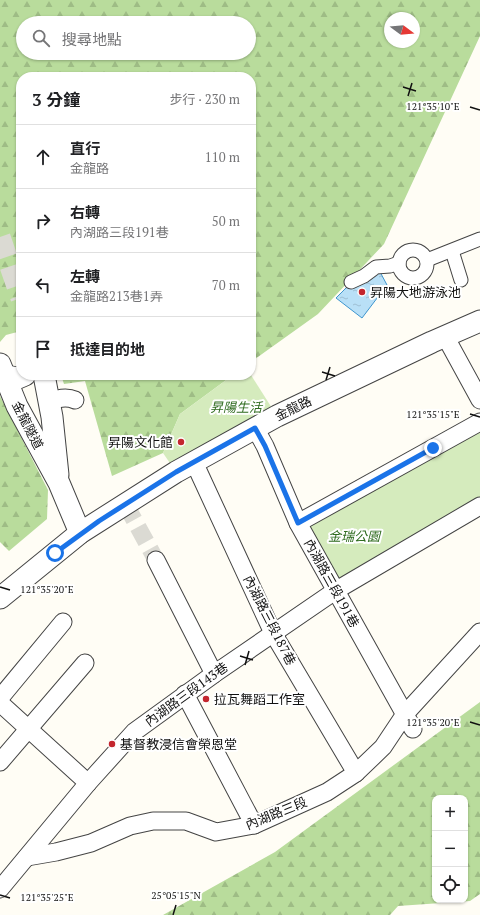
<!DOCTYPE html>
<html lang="zh-TW">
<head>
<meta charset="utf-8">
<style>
	body { margin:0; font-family:"PT Serif","Noto Sans TC",serif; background:#f6f6f6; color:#202124 }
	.controls { position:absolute; right:12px; bottom:12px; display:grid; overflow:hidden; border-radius:8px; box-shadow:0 1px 3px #0004 }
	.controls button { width:36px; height:36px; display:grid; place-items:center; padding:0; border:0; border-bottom:1px solid #e0e0e0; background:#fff; color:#202124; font:20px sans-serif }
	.compass { position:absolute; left:384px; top:12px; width:36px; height:36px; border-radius:50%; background:#fff; box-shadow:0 1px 3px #0004; rotate:106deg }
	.stop { position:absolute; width:12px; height:12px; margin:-9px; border:3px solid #1a73e8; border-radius:50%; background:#fff }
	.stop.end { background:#1a73e8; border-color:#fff; box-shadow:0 1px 4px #0008 }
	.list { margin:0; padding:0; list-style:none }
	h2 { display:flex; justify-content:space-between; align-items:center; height:52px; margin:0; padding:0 16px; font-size:17px }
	h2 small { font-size:13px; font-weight:400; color:#757577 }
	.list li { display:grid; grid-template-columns:26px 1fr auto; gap:12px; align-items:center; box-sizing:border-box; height:64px; padding:0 16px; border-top:1px solid #e0e0e0 }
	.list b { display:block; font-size:15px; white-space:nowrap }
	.list p { margin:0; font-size:13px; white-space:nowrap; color:#757577 }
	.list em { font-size:13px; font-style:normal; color:#757577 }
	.icon { flex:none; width:22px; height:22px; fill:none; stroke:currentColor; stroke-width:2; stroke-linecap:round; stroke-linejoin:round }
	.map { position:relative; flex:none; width:480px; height:915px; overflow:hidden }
	.search { position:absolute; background:#fff; box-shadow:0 1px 3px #0004; left:16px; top:16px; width:240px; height:44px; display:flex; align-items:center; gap:10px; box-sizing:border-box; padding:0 14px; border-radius:22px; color:#757577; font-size:15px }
	.panel { position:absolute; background:#fff; box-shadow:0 1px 3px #0004; left:16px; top:72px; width:240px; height:308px; border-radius:16px }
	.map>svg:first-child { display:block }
	.forest { fill:url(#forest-firs); fill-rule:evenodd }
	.park { fill:#d5ebbd }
	.water { fill:url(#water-ripples); stroke:#3f96cf }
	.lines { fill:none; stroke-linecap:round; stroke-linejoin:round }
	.minor-tunnel { stroke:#dbdad3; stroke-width:17; stroke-dasharray:17 8; stroke-linecap:butt }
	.tertiary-tunnel { stroke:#dbdad3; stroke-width:21; stroke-dasharray:21 10; stroke-linecap:butt }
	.pedestrian-casing { stroke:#444; stroke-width:15 }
	.minor-casing { stroke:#444; stroke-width:19 }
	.tertiary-casing { stroke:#444; stroke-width:23 }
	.pedestrian { stroke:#fff; stroke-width:13 }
	.minor { stroke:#fff; stroke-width:17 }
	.tertiary { stroke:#fff; stroke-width:21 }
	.route { stroke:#1a73e8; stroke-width:5 }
	.ticks { fill:none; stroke:#111; stroke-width:1.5 }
	.poi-dot { fill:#c4262e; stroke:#fff; stroke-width:1.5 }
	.labels { text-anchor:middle; stroke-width:4; stroke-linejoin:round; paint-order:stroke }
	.poi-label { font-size:13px; fill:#111; stroke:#fff; text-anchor:start }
	.park-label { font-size:13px; font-style:italic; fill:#2f6b1f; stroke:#fff }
	.street-label { font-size:13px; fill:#111; stroke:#fff }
	.ticks-label { font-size:10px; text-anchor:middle; fill:#111; stroke:#fff; stroke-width:4; stroke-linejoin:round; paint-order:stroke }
</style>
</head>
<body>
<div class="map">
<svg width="480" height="915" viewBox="0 0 480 915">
	<defs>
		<pattern id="forest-firs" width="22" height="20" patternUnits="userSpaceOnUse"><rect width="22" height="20" fill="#b9dc9c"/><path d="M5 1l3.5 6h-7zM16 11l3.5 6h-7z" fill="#9ebc85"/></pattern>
		<pattern id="water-ripples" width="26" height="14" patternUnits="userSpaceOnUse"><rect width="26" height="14" fill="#b9e0f7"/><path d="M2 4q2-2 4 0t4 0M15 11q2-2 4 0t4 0" fill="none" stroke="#9ebfd3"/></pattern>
	</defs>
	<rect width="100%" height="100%" fill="#fffdf5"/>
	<g class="forest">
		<path d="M0,0H480V36L384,244L318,314L251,362V77H21V331L6,335L0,342ZM390,18H414V42H390ZM23,23H249V53H23Z"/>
		<path d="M61,375H233L180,414L163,453L112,476L85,381L64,384Z"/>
		<path d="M0,396L48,490L47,519L9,551L0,542Z"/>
		<path d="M480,702V894L470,901L398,906L390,915H163L275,852ZM435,798H465V900H435Z"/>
	</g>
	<g class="park">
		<path d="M233,375H251L277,416L176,472L163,453L180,414Z"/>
		<path d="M480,422V506L335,591L298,523Z"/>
	</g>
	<path class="water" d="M379,270L387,285L362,318L336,298L349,285Z"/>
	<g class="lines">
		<path class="minor-tunnel" d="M126,505L156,560"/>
		<path class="tertiary-tunnel" d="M0,237L21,298"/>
		<g class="pedestrian-casing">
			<g id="pedestrian">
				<circle cx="413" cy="264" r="14"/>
				<path d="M452,251L461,280"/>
				<path d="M427,260L480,239"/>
				<path d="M351,282L364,276L376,267L390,266L399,263"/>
			</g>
		</g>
		<g class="minor-casing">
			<g id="minor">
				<path d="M445,336L480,400"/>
				<path d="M49,402C58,398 66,396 75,400"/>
				<path d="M255,428L265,446L298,523L413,729"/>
				<path d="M194,462L273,633L356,773"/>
				<path d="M298,523L480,422"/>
				<path d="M156,560L214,674"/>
				<path d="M185,694L254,825"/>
				<path d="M0,698L63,622"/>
				<path d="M0,703L88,783"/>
				<path d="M0,762L85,663"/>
				<path d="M27,857L56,852L91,843L130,826L153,821H186L216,832L254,825L327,792L356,773L383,747L405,714L480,632"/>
				<path d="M0,889L88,783L134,732L214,674L335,591L480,506"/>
			</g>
		</g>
		<g class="tertiary-casing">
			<g id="tertiary">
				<path d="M0,364L17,406L59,483L80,533"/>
				<path d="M44,375L52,417L58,475"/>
				<path d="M5,376L18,378L25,375"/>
				<path d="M0,598L80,533L176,472L277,416L432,342L480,321"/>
			</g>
		</g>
		<use href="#pedestrian" class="pedestrian"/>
		<use href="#minor" class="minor"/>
		<use href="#tertiary" class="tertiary"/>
	</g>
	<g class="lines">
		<path class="route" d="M55,553L99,521L176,472L255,428L265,446L298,523L433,448"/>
	</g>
	<path class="ticks" d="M403,87L416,91M408,96L412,83M470,107L480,110M322,372L335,376M326,380L330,367M470,414L480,417M0,587L10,590M240,656L253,660M245,665L249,651M470,722L480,725M0,895L10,898M173,915L176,905"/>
	<g class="poi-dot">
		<circle cx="362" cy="292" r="4"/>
		<circle cx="181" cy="442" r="4"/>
		<circle cx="206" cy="699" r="4"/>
		<circle cx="112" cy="744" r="4"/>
	</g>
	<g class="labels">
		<g class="poi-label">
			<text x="370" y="297">昇陽大地游泳池</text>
			<text x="173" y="447" text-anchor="end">昇陽文化館</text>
			<text x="214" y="704">拉瓦舞蹈工作室</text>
			<text x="120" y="749">基督教浸信會榮恩堂</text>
		</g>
		<g class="park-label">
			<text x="236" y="412">昇陽生活</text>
			<text x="354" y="541">金瑞公園</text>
		</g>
		<g class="street-label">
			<text transform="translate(293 408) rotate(-26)" y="5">金龍路</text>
			<text transform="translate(28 425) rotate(63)" y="5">金龍隧道</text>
			<text transform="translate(332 583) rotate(61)" y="5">內湖路三段191巷</text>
			<text transform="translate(270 620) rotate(63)" y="5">內湖路三段187巷</text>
			<text transform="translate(186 694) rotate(-36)" y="5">內湖路三段143巷</text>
			<text transform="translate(276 813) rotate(-22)" y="5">內湖路三段</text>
		</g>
	</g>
	<g class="ticks-label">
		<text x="433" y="110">121°35'10"E</text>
		<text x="433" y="418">121°35'15"E</text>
		<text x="47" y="593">121°35'20"E</text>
		<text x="433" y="726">121°35'20"E</text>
		<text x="176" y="899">25°05'15"N</text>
		<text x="47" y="901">121°35'25"E</text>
	</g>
</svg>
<div class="controls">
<button>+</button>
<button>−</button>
<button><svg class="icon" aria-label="locate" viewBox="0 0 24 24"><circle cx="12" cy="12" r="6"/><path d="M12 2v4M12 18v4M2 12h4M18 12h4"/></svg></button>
</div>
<svg class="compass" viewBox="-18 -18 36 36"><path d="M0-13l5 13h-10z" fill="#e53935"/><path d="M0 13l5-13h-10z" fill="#757577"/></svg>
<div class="stop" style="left:55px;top:553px"></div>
<div class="stop end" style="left:433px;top:448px"></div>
<div class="search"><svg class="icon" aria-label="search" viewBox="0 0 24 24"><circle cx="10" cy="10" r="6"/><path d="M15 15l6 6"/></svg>搜尋地點</div>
<section class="panel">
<h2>3 分鐘<small>步行 · 230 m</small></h2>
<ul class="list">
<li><svg class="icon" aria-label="ahead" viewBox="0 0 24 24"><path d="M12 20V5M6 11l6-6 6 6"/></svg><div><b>直行</b><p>金龍路</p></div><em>110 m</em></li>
<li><svg class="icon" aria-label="right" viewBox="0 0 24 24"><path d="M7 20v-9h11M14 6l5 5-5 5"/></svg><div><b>右轉</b><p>內湖路三段191巷</p></div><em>50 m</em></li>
<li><svg class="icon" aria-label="left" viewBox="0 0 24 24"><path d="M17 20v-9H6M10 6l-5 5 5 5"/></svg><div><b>左轉</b><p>金龍路213巷1弄</p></div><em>70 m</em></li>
<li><svg class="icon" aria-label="arrive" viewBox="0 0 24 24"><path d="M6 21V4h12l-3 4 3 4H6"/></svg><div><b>抵達目的地</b></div></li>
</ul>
</section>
</div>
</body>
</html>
